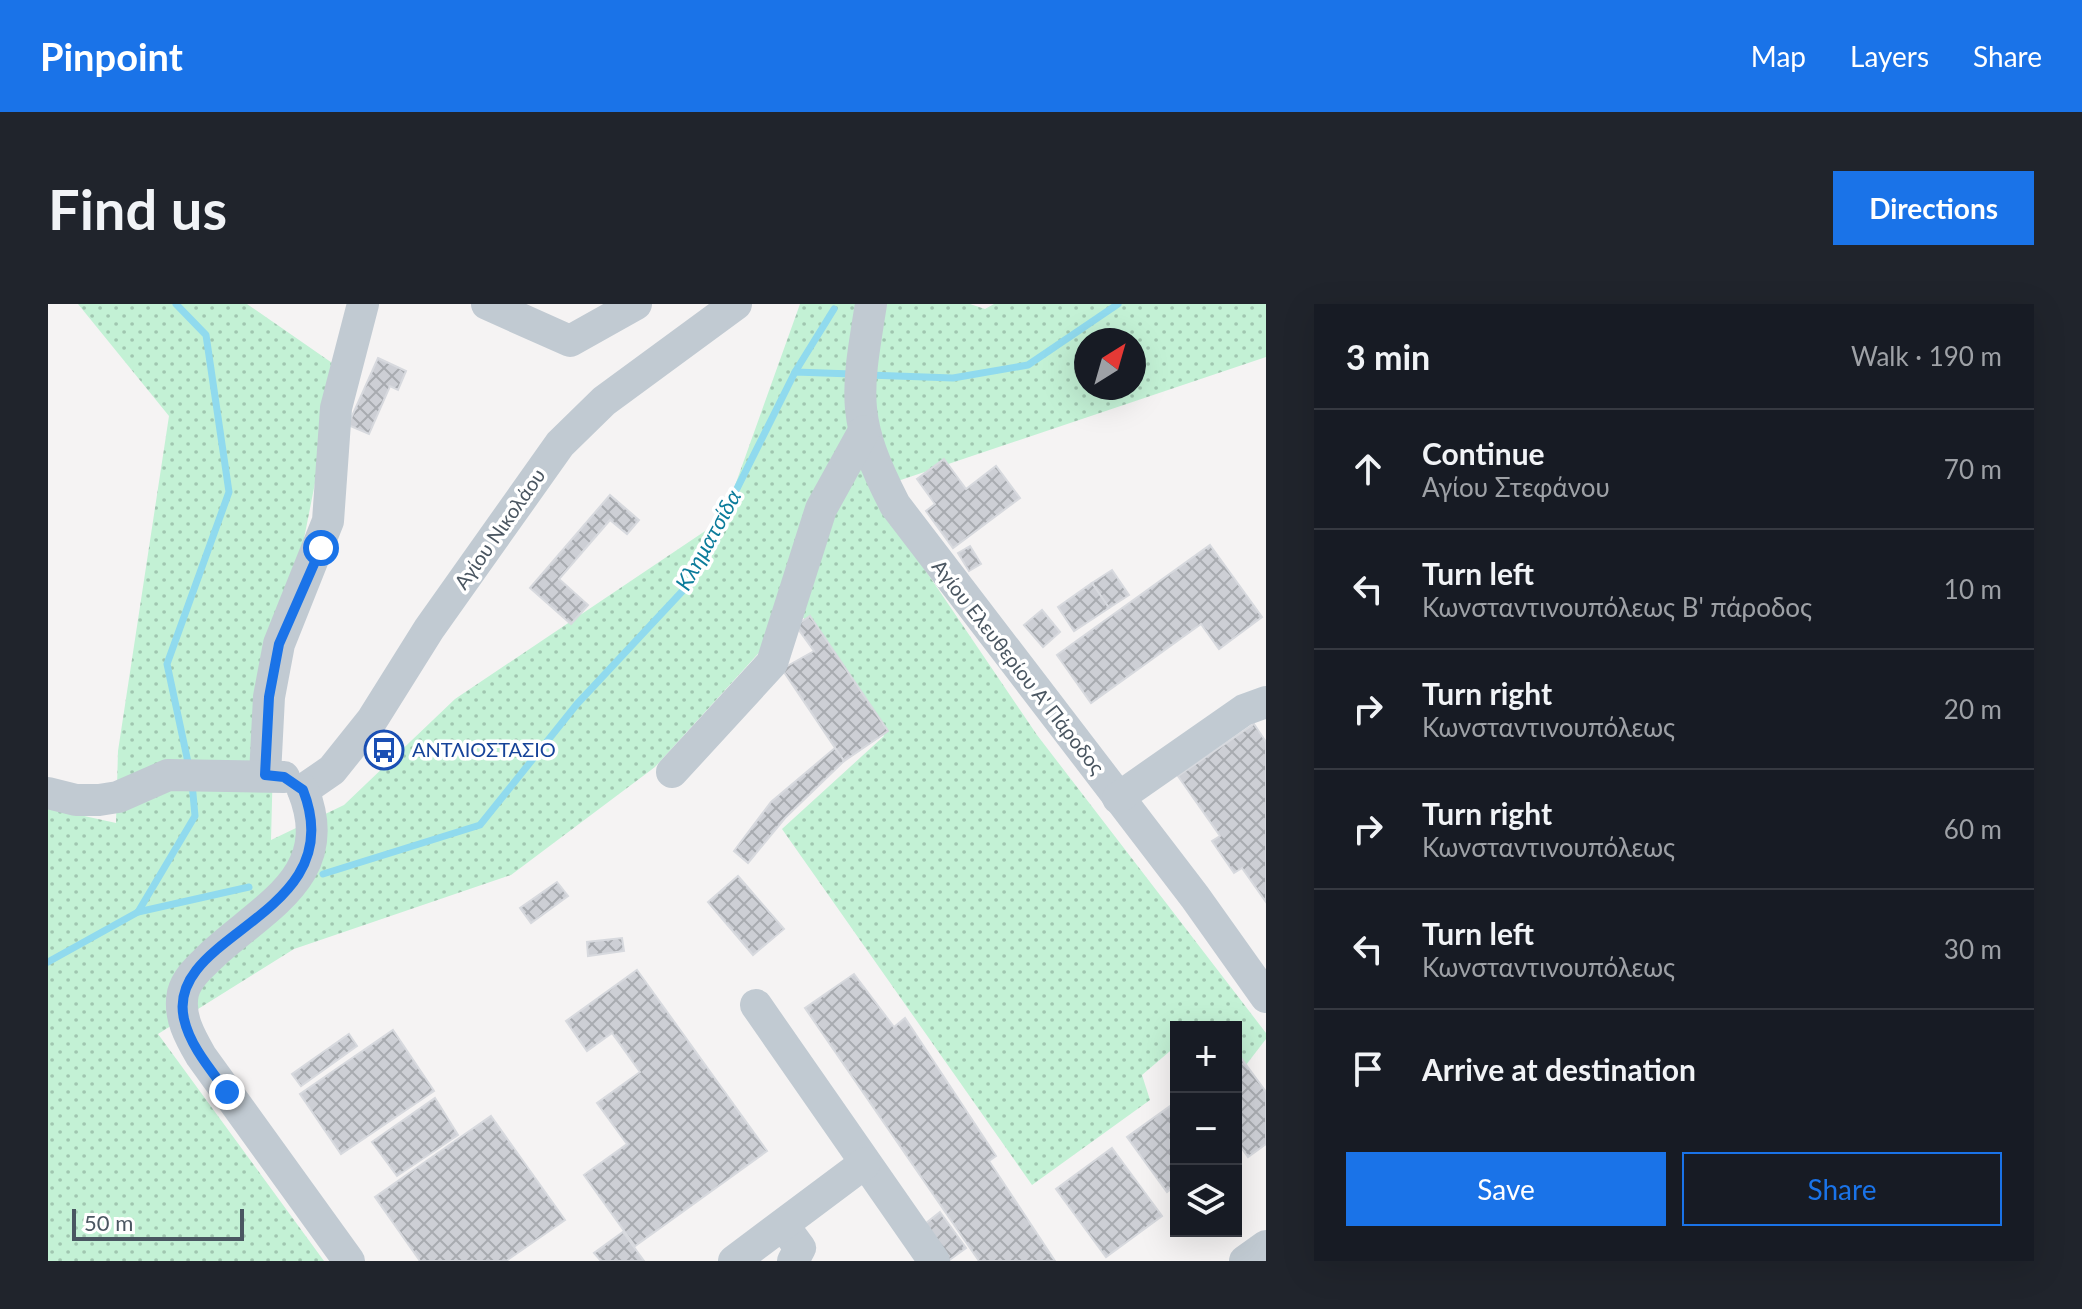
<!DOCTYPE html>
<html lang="en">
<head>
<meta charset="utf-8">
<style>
	body { margin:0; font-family:Lato,sans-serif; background:#20242c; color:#f1f3f6 }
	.controls { position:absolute; right:24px; bottom:24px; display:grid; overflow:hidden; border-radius:0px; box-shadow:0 8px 32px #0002 }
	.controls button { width:72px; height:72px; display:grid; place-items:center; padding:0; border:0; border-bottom:2px solid #363941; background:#171b24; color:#f1f3f6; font:40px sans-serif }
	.compass { position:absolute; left:1026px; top:24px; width:72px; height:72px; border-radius:50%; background:#171b24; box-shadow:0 8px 32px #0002; rotate:37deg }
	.scale { position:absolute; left:24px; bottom:20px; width:172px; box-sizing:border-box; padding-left:8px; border:4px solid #4a5661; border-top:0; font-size:22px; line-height:28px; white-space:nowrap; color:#4a5661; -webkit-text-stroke:6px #fff; paint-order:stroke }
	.stop { position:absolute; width:24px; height:24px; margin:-18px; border:6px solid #1a73e8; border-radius:50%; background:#fff }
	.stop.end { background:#1a73e8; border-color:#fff; box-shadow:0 2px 8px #0008 }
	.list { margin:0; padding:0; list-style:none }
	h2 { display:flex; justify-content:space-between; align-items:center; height:104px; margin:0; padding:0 32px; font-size:34px }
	h2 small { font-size:26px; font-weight:400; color:#9ea1a6 }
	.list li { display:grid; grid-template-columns:52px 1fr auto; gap:24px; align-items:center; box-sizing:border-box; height:120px; padding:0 32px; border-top:2px solid #363941 }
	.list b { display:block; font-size:30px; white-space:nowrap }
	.list p { margin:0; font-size:26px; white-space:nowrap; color:#9ea1a6 }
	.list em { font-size:26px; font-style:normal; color:#9ea1a6 }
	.actions { display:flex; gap:16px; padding:24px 32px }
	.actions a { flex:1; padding:18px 0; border:2px solid #1a73e8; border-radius:0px; text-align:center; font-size:28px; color:#1a73e8 }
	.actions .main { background:#1a73e8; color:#fff }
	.icon { flex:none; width:44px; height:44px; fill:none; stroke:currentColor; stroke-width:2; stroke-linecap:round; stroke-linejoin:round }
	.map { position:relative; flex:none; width:1218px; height:957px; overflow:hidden; border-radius:0px }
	header { display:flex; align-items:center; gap:48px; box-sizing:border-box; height:112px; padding:0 40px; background:#1a73e8; color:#fff }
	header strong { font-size:38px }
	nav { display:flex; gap:44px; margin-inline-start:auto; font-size:28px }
	.intro { display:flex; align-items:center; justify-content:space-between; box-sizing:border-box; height:192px; padding:0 48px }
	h1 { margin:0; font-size:56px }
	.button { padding:20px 36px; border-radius:0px; background:#1a73e8; color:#fff; font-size:28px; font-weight:700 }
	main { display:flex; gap:48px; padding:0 48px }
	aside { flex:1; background:#171b24; border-radius:0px; box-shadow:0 8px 32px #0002 }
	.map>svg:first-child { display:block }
	.grass { fill:url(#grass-dots); fill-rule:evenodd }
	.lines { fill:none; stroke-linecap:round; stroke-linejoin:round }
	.stream { stroke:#90daee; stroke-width:7 }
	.building { fill:url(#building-cross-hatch); stroke:#d7d9de; stroke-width:2 }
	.minor { stroke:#c1cad2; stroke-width:32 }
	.route { stroke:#1a73e8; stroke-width:10 }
	.labels { text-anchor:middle; stroke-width:7; stroke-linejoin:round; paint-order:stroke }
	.street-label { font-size:20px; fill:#4a5661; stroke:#fff }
	.transit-label { font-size:20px; fill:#164399; stroke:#fff; text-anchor:start }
	.water-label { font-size:22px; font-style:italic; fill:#0c7c9b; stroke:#fff }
</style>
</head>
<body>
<header>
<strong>Pinpoint</strong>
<nav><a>Map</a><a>Layers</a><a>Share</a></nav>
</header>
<div class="intro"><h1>Find us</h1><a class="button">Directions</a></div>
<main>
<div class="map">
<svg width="1218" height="957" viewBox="0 0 1218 957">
	<defs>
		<pattern id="grass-dots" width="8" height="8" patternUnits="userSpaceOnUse" patternTransform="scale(2)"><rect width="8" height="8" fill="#c3f1d5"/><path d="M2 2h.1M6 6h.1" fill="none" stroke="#a0c6b0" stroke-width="1.8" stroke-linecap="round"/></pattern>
		<pattern id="building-cross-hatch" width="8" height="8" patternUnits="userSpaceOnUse" patternTransform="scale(2)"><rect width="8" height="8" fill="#cdcfd5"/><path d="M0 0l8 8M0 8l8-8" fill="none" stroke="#a8abb0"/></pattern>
	</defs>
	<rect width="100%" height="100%" fill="#f5f3f3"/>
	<path class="grass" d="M30,0H199L290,63L227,381L223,536L296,501L407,395L675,215L752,0H922L937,5L946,0H1218V53L823,186L989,431L1218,729V735L1191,770L1188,766V723H1128V742L1094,771L1102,796L984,881L734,525L836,432L750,306L607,463L463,571L246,645L110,730L276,957H0V504L68,519L70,447L121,112ZM1038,36H1086V84H1038Z"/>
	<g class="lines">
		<g class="stream">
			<path d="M128,0L158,31L181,188L119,360L141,463"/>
			<path d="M747,68L786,5"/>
			<path d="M820,71L905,74L980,61L1070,0"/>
			<path d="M275,570L432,521L529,400L642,279L747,68L804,70"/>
			<path d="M90,608L201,583"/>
			<path d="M0,658L90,608L147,512L144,479"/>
		</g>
	</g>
	<g class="building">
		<path d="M330,54L358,67L350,86L342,82L321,130L300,121Z"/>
		<path d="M896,155L918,185L948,162L972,194L905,244L878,207L887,200L869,175Z"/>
		<path d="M562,191L591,216L579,230L562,216L511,275L540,301L523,320L482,284Z"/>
		<path d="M1162,241L1214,313L1171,345L1153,320L1043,399L1009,351Z"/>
		<path d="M922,242L933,260L921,267L910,249Z"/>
		<path d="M1064,266L1081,291L1061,304L1044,279Z"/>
		<path d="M1044,279L1061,304L1026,327L1010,303Z"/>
		<path d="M994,306L1012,328L995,343L976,321Z"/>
		<path d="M762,312L840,427L796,457L734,365L766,347L748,322Z"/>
		<path d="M1206,420L1218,438V598L1194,564L1186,569L1164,537L1172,532L1130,472Z"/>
		<path d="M787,444L796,457L737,514L700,559L686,547L723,498Z"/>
		<path d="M690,572L736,625L705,651L660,598Z"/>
		<path d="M509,578L520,592L483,619L472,604Z"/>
		<path d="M574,634L576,647L540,652L539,638Z"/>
		<path d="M589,666L719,847L587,942L536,871L579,840L549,799L592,768L564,729L539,747L518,717Z"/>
		<path d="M806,670L846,723L857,714L948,852L941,857L1007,957H931L757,704Z"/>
		<path d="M345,726L386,787L293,850L252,790Z"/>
		<path d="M301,730L309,742L253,782L244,770Z"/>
		<path d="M1188,747L1218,788V840L1200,853L1188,836Z"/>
		<path d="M387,794L410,831L349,872L324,838Z"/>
		<path d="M1125,800L1128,881L1119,888L1079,833Z"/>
		<path d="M443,812L517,916L458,957H372L327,893Z"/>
		<path d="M1064,844L1114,912L1058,953L1008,885Z"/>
		<path d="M892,908L918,944L900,957L872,924Z"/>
		<path d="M575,928L596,957H553L546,949Z"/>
	</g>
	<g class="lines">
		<g class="minor">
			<path d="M439,0L522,37L588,0"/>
			<path d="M823,0C808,93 803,115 847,201L1147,593L1218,693"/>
			<path d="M624,468L724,359L773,205L816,127"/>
			<path d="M217,471L221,393L231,340L280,217L288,104L315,0"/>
			<path d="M255,486L284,466L324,416L381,325L512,140L556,97L688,0"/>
			<path d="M255,486C289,571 217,602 164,651C153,662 139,673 135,689C130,712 142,733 153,752L301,957"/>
			<path d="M0,489L28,496H51L70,493L120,471L236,473"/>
			<path d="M1070,494L1196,406L1218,398"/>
			<path d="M708,701L886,957"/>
			<path d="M735,921L752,944L745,957"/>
			<path d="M686,957L817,859"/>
			<path d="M1197,957L1218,942"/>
		</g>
	</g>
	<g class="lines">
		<path class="route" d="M179,788C163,766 142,742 136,715C116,628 305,613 255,486L236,473L217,471L221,393L231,340L273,244"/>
	</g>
	<defs>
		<g id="bus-ring" transform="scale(2)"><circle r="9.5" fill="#fff" stroke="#1a4fb4" stroke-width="1.5"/><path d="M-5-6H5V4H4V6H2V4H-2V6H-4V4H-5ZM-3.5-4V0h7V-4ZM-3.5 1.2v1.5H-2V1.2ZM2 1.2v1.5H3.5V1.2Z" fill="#1a4fb4"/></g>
	</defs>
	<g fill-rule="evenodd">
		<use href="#bus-ring" x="336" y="446"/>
	</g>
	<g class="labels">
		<g class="street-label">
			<text transform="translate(452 225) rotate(-55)" y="7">Αγίου Νικολάου</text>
			<text transform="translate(970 363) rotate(52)" y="7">Αγίου Ελευθερίου Α' Πάροδος</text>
		</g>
		<g class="transit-label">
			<text x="364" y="453">ΑΝΤΛΙΟΣΤΑΣΙΟ</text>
		</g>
		<g class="water-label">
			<text transform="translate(660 236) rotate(-61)" y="8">Κληματσίδα</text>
		</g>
	</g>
</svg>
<div class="controls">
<button>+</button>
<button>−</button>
<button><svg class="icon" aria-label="layers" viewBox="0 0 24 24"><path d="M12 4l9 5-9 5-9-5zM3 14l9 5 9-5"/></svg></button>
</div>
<svg class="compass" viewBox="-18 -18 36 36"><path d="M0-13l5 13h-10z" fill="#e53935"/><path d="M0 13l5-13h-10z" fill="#9ea1a6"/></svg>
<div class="scale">50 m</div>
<div class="stop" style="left:273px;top:244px"></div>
<div class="stop end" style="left:179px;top:788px"></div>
</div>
<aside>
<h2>3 min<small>Walk · 190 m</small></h2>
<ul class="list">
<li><svg class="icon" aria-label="ahead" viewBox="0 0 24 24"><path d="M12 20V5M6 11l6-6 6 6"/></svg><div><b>Continue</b><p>Αγίου Στεφάνου</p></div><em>70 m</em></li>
<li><svg class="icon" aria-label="left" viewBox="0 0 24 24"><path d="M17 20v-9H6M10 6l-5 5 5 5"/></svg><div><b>Turn left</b><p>Κωνσταντινουπόλεως Β' πάροδος</p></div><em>10 m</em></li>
<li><svg class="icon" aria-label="right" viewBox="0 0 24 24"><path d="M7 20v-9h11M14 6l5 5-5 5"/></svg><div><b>Turn right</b><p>Κωνσταντινουπόλεως</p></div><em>20 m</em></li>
<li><svg class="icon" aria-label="right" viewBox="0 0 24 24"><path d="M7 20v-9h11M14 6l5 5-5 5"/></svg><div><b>Turn right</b><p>Κωνσταντινουπόλεως</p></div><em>60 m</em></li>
<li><svg class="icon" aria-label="left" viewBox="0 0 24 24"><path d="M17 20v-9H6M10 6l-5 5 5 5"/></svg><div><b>Turn left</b><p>Κωνσταντινουπόλεως</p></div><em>30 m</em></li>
<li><svg class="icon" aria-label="arrive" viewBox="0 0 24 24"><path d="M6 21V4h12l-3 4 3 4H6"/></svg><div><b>Arrive at destination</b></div></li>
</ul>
<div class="actions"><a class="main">Save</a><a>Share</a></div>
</aside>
</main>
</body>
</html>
